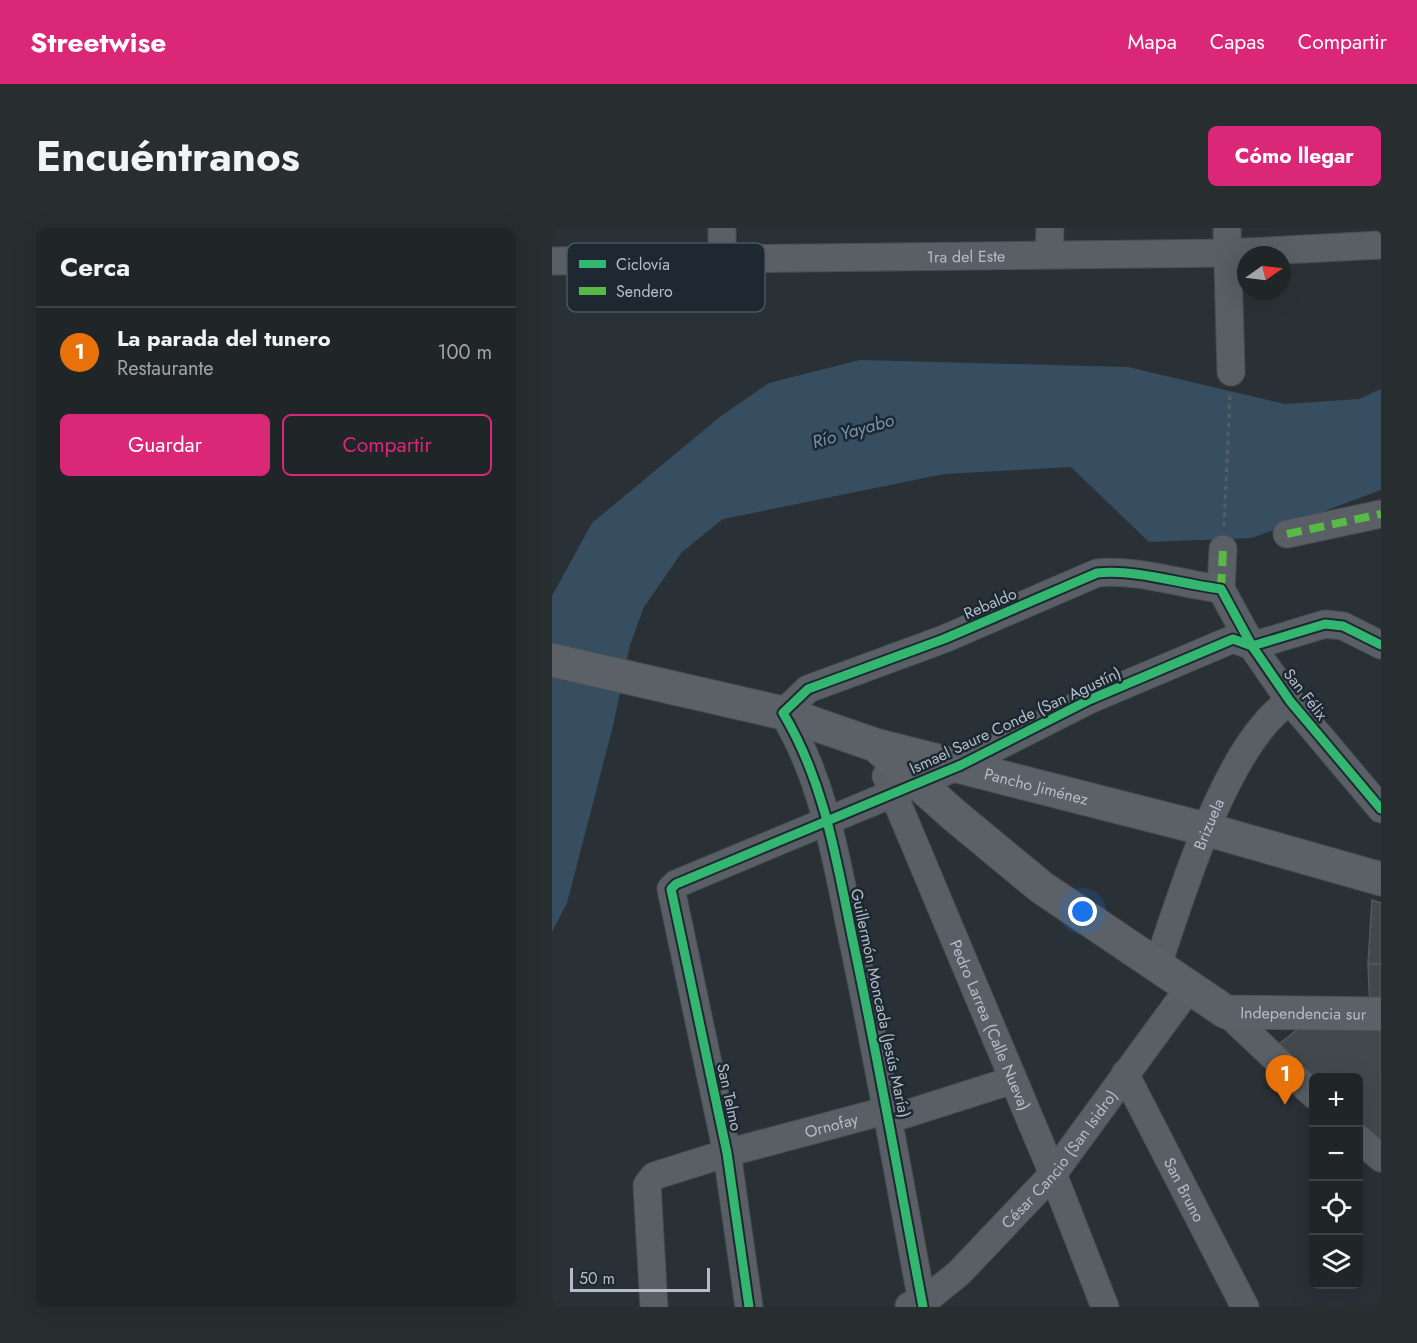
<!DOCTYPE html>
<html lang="es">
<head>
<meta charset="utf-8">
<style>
	body { margin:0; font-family:Jost,sans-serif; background:#282d30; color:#f1f3f6 }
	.controls { position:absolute; right:18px; bottom:18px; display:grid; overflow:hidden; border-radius:9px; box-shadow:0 6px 24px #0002 }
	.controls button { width:54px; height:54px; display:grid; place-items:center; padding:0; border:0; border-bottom:2px solid #3d4245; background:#202528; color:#f1f3f6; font:30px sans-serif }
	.compass { position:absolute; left:685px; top:18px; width:54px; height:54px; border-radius:50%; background:#202528; box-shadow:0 6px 24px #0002; rotate:76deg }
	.scale { position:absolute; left:18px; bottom:15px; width:140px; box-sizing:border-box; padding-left:6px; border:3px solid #b3bec8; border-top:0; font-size:16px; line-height:21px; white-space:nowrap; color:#b3bec8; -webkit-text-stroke:4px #1d2832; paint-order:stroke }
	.you { position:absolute; left:531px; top:684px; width:21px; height:21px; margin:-15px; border:4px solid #fff; border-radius:50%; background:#1a73e8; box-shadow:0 0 0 9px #1a73e833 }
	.badge { display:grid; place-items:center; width:39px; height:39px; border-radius:50%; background:#db2777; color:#fff; font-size:20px; font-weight:700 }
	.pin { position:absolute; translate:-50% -50px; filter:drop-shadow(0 2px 3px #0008) }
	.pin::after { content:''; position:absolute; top:32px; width:21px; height:18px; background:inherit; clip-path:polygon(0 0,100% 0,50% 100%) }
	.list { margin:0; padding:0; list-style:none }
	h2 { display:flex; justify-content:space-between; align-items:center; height:78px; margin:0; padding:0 24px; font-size:26px }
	h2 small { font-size:20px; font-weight:400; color:#a2a5a8 }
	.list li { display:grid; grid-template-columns:39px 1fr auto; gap:18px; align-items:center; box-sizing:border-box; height:90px; padding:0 24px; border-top:2px solid #3d4245 }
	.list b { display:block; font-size:22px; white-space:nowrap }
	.list p { margin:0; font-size:20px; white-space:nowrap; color:#a2a5a8 }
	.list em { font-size:20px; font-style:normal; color:#a2a5a8 }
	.actions { display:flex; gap:12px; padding:18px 24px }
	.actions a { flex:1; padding:14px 0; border:2px solid #db2777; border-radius:9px; text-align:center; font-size:21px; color:#db2777 }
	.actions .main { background:#db2777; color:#fff }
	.icon { flex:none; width:33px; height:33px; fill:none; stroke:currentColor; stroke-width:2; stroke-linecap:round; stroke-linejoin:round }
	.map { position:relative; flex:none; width:829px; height:1079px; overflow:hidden; border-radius:9px }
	header { display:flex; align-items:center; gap:36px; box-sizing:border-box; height:84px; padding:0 30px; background:#db2777; color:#fff }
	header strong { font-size:28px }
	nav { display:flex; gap:33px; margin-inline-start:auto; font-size:21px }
	.intro { display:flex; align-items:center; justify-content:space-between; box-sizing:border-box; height:144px; padding:0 36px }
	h1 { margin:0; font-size:42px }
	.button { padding:15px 27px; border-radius:9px; background:#db2777; color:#fff; font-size:21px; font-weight:700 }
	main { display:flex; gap:36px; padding:0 36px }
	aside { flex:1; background:#202528; border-radius:9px; box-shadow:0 6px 24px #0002 }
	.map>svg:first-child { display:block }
	.water { fill:#364e5f }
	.building { fill:#42484c; stroke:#52585e; stroke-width:1.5 }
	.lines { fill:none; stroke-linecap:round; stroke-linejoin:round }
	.minor-casing { stroke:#484d51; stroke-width:29 }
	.major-casing { stroke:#474e53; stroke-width:35 }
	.path { stroke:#575e62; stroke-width:3; stroke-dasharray:4.5 4.5; stroke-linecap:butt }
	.minor { stroke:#595f65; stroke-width:27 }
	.major { stroke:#5b6167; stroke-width:33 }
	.quiet { stroke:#58b947; stroke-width:8; stroke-dasharray:15 8; stroke-linecap:butt }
	.cycleway-casing { stroke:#1d2832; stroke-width:13 }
	.cycleway { stroke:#33b770; stroke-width:9 }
	.labels { text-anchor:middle; stroke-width:5; stroke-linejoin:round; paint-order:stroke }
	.street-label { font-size:16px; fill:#b3bec8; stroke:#1d2832 }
	.water-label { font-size:18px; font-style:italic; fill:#7394ab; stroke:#1d2832 }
	.key { fill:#1d2832; stroke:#4a555f; stroke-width:1.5 }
	.key-label { font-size:16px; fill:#b3bec8 }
</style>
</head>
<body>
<header>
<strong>Streetwise</strong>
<nav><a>Mapa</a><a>Capas</a><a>Compartir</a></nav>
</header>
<div class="intro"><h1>Encuéntranos</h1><a class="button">Cómo llegar</a></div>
<main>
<aside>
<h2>Cerca<small></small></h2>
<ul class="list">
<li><span class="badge" style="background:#e8710a">1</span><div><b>La parada del tunero</b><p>Restaurante</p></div><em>100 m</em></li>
</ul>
<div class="actions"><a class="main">Guardar</a><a>Compartir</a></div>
</aside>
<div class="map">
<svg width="829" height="1079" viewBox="0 0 829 1079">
	<rect width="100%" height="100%" fill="#2a3136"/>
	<path class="water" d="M308,132L576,139L733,176L807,171L829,161V262L700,310L597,314L519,239L392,246L171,291L130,324L92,379L78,417L61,498L15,675L0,704V368L40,295L169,188L217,155Z"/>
	<g class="building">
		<path d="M820,672L829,675V736H816Z"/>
		<path d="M816,736H829V778L818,779Z"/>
		<path d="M829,796V916L806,896V850H762L722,820L750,798Z"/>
	</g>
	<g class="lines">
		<g class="minor-casing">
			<g id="minor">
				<path d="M170,0V33"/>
				<path d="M675,0L679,144"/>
				<path d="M497,26L498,0"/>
				<path id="s1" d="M0,33L675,25L829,17"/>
				<path d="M735,306L829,286"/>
				<path d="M671,321L669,361L700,418L738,473L829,581"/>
				<path id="s2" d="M334,548L501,946L553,1079"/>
				<path id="s3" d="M605,739C630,666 674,515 738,473"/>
				<path d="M674,784L762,867"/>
				<path id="s4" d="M573,846L693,1079"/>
				<path d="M806,910L829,930"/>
				<path id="s5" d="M357,1078L370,1075L407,1045L501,946L637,760"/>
				<path id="s6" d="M102,1079L95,957L102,948L175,925L336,882L351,887L461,852"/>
				<path d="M197,1079L175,925L119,661L124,656L409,537L537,472L681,411L700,418L773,396L791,398L829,417"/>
				<path d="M371,1079C348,957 327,835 301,713C285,636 273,554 231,485L256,461L392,411L545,345C586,341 628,356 669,361"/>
			</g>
		</g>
		<g class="major-casing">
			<g id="major">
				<path id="s7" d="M0,432L231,485L323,517L653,601L829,651"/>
				<path id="s8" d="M327,520L402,587L489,659L674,784L829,786"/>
			</g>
		</g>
		<path class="path" d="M672,298L678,167"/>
		<use href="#minor" class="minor"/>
		<use href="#major" class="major"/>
		<g class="quiet">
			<path d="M735,306L829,286"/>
			<path d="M669,361L671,321"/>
		</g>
		<g class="cycleway-casing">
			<g id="cycleway">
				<path d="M197,1079L175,925L119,661L124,656L409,537L537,472L681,411L700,418L773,396L791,398L829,417"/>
				<path d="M371,1079C348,957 327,835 301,713C285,636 273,554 231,485L256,461L392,411L545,345C586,341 628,356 669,361L700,418L738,473L829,581"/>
			</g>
		</g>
		<use href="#cycleway" class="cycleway"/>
	</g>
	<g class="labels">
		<g class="street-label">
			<text dy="6" stroke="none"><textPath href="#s1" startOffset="414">1ra del Este</textPath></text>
			<text transform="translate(438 375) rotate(-23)" y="6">Rebaldo</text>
			<text transform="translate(754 466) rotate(52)" y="6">San Félix</text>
			<text transform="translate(463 492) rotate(-25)" y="6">Ismael Saure Conde (San Agustín)</text>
			<text dy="6" stroke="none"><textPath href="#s7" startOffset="501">Pancho Jiménez</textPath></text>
			<text dy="6" stroke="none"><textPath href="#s3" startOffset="152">Brizuela</textPath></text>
			<text transform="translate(329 775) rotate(78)" y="6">Guillermón Moncada (Jesús María)</text>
			<text dy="6" stroke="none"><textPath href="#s8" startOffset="514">Independencia sur</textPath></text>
			<text dy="6" stroke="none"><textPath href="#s2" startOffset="270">Pedro Larrea (Calle Nueva)</textPath></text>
			<text transform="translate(178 869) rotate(78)" y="6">San Telmo</text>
			<text dy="6" stroke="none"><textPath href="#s6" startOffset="318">Ornofay</textPath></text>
			<text dy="6" stroke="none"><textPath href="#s5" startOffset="213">César Cancio (San Isidro)</textPath></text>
			<text dy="6" stroke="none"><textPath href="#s4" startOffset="130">San Bruno</textPath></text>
		</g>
		<g class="water-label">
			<text transform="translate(301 203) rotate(-16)" y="6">Río Yayabo</text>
		</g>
	</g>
	<rect x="15" y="15" width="198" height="69" rx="9" class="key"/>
	<rect x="27" y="32" width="27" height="8" fill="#33b770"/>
	<rect x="27" y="59" width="27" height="8" fill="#58b947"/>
	<g class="key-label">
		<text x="64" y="42">Ciclovía</text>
		<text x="64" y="69">Sendero</text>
	</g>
</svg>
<div class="controls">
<button>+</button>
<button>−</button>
<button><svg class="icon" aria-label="locate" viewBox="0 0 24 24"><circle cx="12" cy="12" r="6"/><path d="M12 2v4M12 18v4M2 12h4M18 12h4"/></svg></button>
<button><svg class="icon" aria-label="layers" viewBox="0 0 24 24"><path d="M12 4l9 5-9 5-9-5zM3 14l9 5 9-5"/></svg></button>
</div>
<svg class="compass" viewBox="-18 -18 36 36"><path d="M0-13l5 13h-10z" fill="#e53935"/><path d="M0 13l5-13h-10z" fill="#a2a5a8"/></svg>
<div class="scale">50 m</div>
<div class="you"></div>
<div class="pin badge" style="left:733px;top:877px;background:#e8710a">1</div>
</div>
</main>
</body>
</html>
